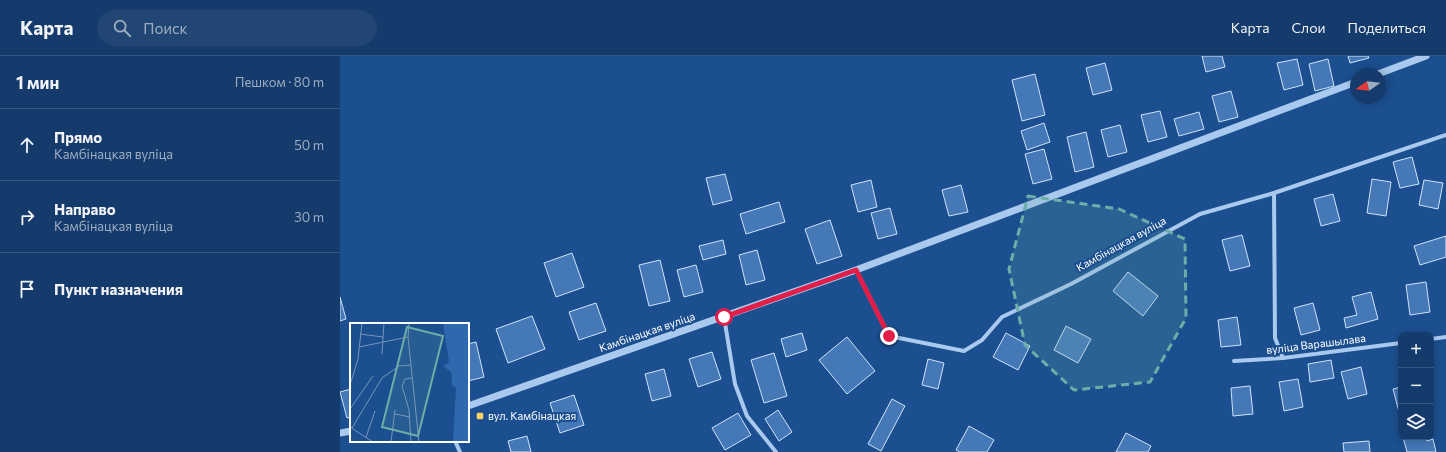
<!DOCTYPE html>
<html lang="ru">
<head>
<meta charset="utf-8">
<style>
	body { margin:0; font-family:Commissioner,sans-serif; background:#214673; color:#f1f3f6 }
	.controls { position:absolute; right:12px; bottom:12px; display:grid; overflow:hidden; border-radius:8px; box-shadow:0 2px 10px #0003 }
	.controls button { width:36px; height:36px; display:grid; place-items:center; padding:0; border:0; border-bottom:1px solid #33557e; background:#143b6b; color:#f1f3f6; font:20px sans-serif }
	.compass { position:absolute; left:1010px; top:12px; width:36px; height:36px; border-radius:50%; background:#143b6b; box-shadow:0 2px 10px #0003; rotate:256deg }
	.stop { position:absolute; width:12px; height:12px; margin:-9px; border:3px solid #e11d48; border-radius:50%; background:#fff }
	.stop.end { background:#e11d48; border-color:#fff; box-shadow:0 1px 4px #0008 }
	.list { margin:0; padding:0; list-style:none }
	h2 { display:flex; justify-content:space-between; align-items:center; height:52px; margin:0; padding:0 16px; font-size:17px }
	h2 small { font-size:13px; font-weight:400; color:#9dadc1 }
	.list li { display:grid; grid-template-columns:26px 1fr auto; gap:12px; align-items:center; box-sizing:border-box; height:72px; padding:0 16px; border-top:1px solid #33557e }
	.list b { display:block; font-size:15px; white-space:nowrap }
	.list p { margin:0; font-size:13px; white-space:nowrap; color:#9dadc1 }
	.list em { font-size:13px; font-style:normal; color:#9dadc1 }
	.icon { flex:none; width:22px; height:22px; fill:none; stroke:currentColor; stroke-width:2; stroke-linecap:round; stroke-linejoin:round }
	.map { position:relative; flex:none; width:1106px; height:396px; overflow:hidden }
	header { display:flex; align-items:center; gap:24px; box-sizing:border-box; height:56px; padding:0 20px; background:#143b6b; border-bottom:1px solid #33557e }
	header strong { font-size:19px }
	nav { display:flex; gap:22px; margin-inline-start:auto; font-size:14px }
	.search { width:280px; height:36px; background:#214673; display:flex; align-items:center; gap:10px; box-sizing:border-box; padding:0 14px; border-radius:22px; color:#9dadc1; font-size:15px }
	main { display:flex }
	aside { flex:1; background:#143b6b }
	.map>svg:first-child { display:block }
	.building { fill:#4478b7; stroke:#cfe3fa }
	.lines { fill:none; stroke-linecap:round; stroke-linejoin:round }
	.minor { stroke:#a9c9ee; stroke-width:4 }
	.tertiary { stroke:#a9c9ee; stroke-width:7 }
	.route { stroke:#e11d48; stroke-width:5 }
	.marked { fill:#6fada8; fill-opacity:0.2; stroke:#6fada8; stroke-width:3; stroke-dasharray:8 5; stroke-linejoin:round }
	.poi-dot { fill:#ffd166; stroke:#1b4f8f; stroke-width:1.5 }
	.labels { text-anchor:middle; stroke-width:4; stroke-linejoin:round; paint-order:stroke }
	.street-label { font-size:11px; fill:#fff; stroke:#1b4f8f }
	.poi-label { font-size:11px; fill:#fff; stroke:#1b4f8f; text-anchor:start }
	.inset-road { fill:none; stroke:#7695bc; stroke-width:1 }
	.view { fill:#6fada8; fill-opacity:0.15; stroke:#6fada8; stroke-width:2 }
	.inset-edge { fill:none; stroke:#fff; stroke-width:2 }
</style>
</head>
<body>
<header>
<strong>Карта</strong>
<div class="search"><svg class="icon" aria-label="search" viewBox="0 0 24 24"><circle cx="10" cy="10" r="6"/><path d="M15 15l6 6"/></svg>Поиск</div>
<nav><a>Карта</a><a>Слои</a><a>Поделиться</a></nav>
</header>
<main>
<aside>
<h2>1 мин<small>Пешком · 80 m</small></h2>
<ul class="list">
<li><svg class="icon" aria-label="ahead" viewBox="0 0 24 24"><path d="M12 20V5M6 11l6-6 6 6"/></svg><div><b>Прямо</b><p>Камбінацкая вуліца</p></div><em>50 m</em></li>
<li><svg class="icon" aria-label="right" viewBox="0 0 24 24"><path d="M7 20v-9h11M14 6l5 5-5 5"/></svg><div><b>Направо</b><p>Камбінацкая вуліца</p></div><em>30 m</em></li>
<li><svg class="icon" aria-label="arrive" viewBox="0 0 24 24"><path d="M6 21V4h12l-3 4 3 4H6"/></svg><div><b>Пункт назначения</b></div></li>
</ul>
</aside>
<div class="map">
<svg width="1106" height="396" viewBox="0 0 1106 396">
	<rect width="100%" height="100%" fill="#1b4f8f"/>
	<g class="building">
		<path d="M862,0H882L885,11L866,16Z"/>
		<path d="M1008,0H1028L1029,2L1010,7Z"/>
		<path d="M957,3L963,29L944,34L937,7Z"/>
		<path d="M988,3L994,30L975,35L969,8Z"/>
		<path d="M765,7L772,34L753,39L746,12Z"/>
		<path d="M695,18L705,59L682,65L672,24Z"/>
		<path d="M891,35L898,61L879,66L872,40Z"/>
		<path d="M820,55L827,81L808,86L801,59Z"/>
		<path d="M859,56L864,73L839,80L834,63Z"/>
		<path d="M704,67L710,86L687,94L681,75Z"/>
		<path d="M780,69L787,96L768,101L761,74Z"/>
		<path d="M746,76L754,111L735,116L727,81Z"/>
		<path d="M704,93L712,123L693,128L685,98Z"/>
		<path d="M1072,101L1079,128L1060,132L1053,106Z"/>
		<path d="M385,118L392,144L373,149L366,122Z"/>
		<path d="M1032,123L1051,126L1046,160L1027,157Z"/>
		<path d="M531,124L537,151L518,156L511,129Z"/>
		<path d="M1084,124L1103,127L1098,153L1079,149Z"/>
		<path d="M621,129L628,156L609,160L602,134Z"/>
		<path d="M993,138L1000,165L981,170L974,143Z"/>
		<path d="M439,146L445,166L406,178L400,158Z"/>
		<path d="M550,152L557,178L538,183L531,157Z"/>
		<path d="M490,164L502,200L477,208L465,173Z"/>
		<path d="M902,179L910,210L890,215L882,184Z"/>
		<path d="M1106,180V201L1080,209L1074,190Z"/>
		<path d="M383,184L386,198L363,204L359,190Z"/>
		<path d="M417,194L425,224L406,229L399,199Z"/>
		<path d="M232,197L244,231L216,241L204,207Z"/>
		<path d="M320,204L330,245L309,250L299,209Z"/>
		<path d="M356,209L363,236L344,241L337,214Z"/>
		<path d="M788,216L818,240L803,260L773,235Z"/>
		<path d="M1086,226L1090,256L1070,259L1066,229Z"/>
		<path d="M1031,236L1038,263L1006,272L1004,262L1017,259L1012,241Z"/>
		<path d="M0,241L6,263L0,265Z"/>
		<path d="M256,247L266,275L239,284L229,256Z"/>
		<path d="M973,247L980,274L961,279L954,252Z"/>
		<path d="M192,260L205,293L168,307L156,273Z"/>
		<path d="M897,261L901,289L881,291L878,264Z"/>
		<path d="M726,270L751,283L738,307L714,294Z"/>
		<path d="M462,277L467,294L446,301L441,283Z"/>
		<path d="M666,277L690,290L678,314L653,301Z"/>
		<path d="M507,281L535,315L507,338L479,304Z"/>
		<path d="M136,286L144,321L128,325V288Z"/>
		<path d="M372,296L381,323L358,331L349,303Z"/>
		<path d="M434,297L447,340L424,347L411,304Z"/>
		<path d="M588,303L604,307L598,333L582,329Z"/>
		<path d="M991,304L994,322L970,326L968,308Z"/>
		<path d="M1021,311L1027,338L1008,343L1001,316Z"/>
		<path d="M324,313L331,340L312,345L305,318Z"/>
		<path d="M958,323L963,351L944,355L939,326Z"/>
		<path d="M910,330L913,358L893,360L891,332Z"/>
		<path d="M1061,331V355L1059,356L1053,333Z"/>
		<path d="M11,333V361L7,362L0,336Z"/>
		<path d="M234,339L244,369L220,377L210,347Z"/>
		<path d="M552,343L565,350L541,395L528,388Z"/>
		<path d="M438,354L452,376L439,385L425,363Z"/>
		<path d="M398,357L411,379L385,394L372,372Z"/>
		<path d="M629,370L654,384L647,396H620L616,394Z"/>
		<path d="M786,377L811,390L808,396H776Z"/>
		<path d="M187,380L191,396H171L168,385Z"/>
		<path d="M1063,381H1086L1087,385L1093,383L1096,396H1067Z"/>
		<path d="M1029,385L1030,396H1004L1003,387Z"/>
	</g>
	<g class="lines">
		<g class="minor">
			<path d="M934,137L935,282L943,302"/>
			<path d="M516,214L549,280L624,295L642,284L662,261L731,228L860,158L934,137L1106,79"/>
			<path d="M384,261L395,328L407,360L436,396"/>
			<path d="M1091,283L1106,281"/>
			<path d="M894,305L943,302L1061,287"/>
			<path d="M115,385L120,396"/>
		</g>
		<g class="tertiary">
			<path d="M1038,18L1086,0"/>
			<path d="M128,350L516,214L1016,26"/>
			<path d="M0,377L11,375"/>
		</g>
	</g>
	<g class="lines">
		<path class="route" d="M384,261L516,214L549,280"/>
	</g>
	<path class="marked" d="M688,140L779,153L845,183L846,262L810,326L734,334L685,289L669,213Z"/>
	<rect class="poi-dot" x="136" y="356" width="8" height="8" rx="2"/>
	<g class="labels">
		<g class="street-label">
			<text transform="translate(781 188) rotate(-29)" y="4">Камбінацкая вуліца</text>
			<text transform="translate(307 276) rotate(-19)" y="4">Камбінацкая вуліца</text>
			<text transform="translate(976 288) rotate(-7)" y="4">вуліца Варашылава</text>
		</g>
		<g class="poi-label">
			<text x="148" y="364">вул. Камбінацкая</text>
		</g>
	</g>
	<g transform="translate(10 267)">
		<rect width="119" height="119" fill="#1b4f8f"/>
		<path d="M93,0H119V119H103L106,65L102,62L101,49L93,43L99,39Z" fill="#2e69ad"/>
		<path class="inset-road" d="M59,0L58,14L69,119M10,11L33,14M9,24L58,14M32,31L34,0M0,62L8,36L12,0M0,86L23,53M45,91L60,94M0,104L23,119M2,105L32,55L49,43L61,42M16,114L25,88M41,119L45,87M61,119L59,87L52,63L55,56L62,55"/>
		<path class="view" d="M57,4L93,13L68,113L32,104Z"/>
		<rect width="119" height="119" class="inset-edge"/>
	</g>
</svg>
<div class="controls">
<button>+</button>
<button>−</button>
<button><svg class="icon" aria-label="layers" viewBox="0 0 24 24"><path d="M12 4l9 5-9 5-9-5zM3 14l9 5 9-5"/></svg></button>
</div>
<svg class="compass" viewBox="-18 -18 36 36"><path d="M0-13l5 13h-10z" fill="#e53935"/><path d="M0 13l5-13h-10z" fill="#9dadc1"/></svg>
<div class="stop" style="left:384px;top:261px"></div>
<div class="stop end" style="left:549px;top:280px"></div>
</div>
</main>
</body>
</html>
